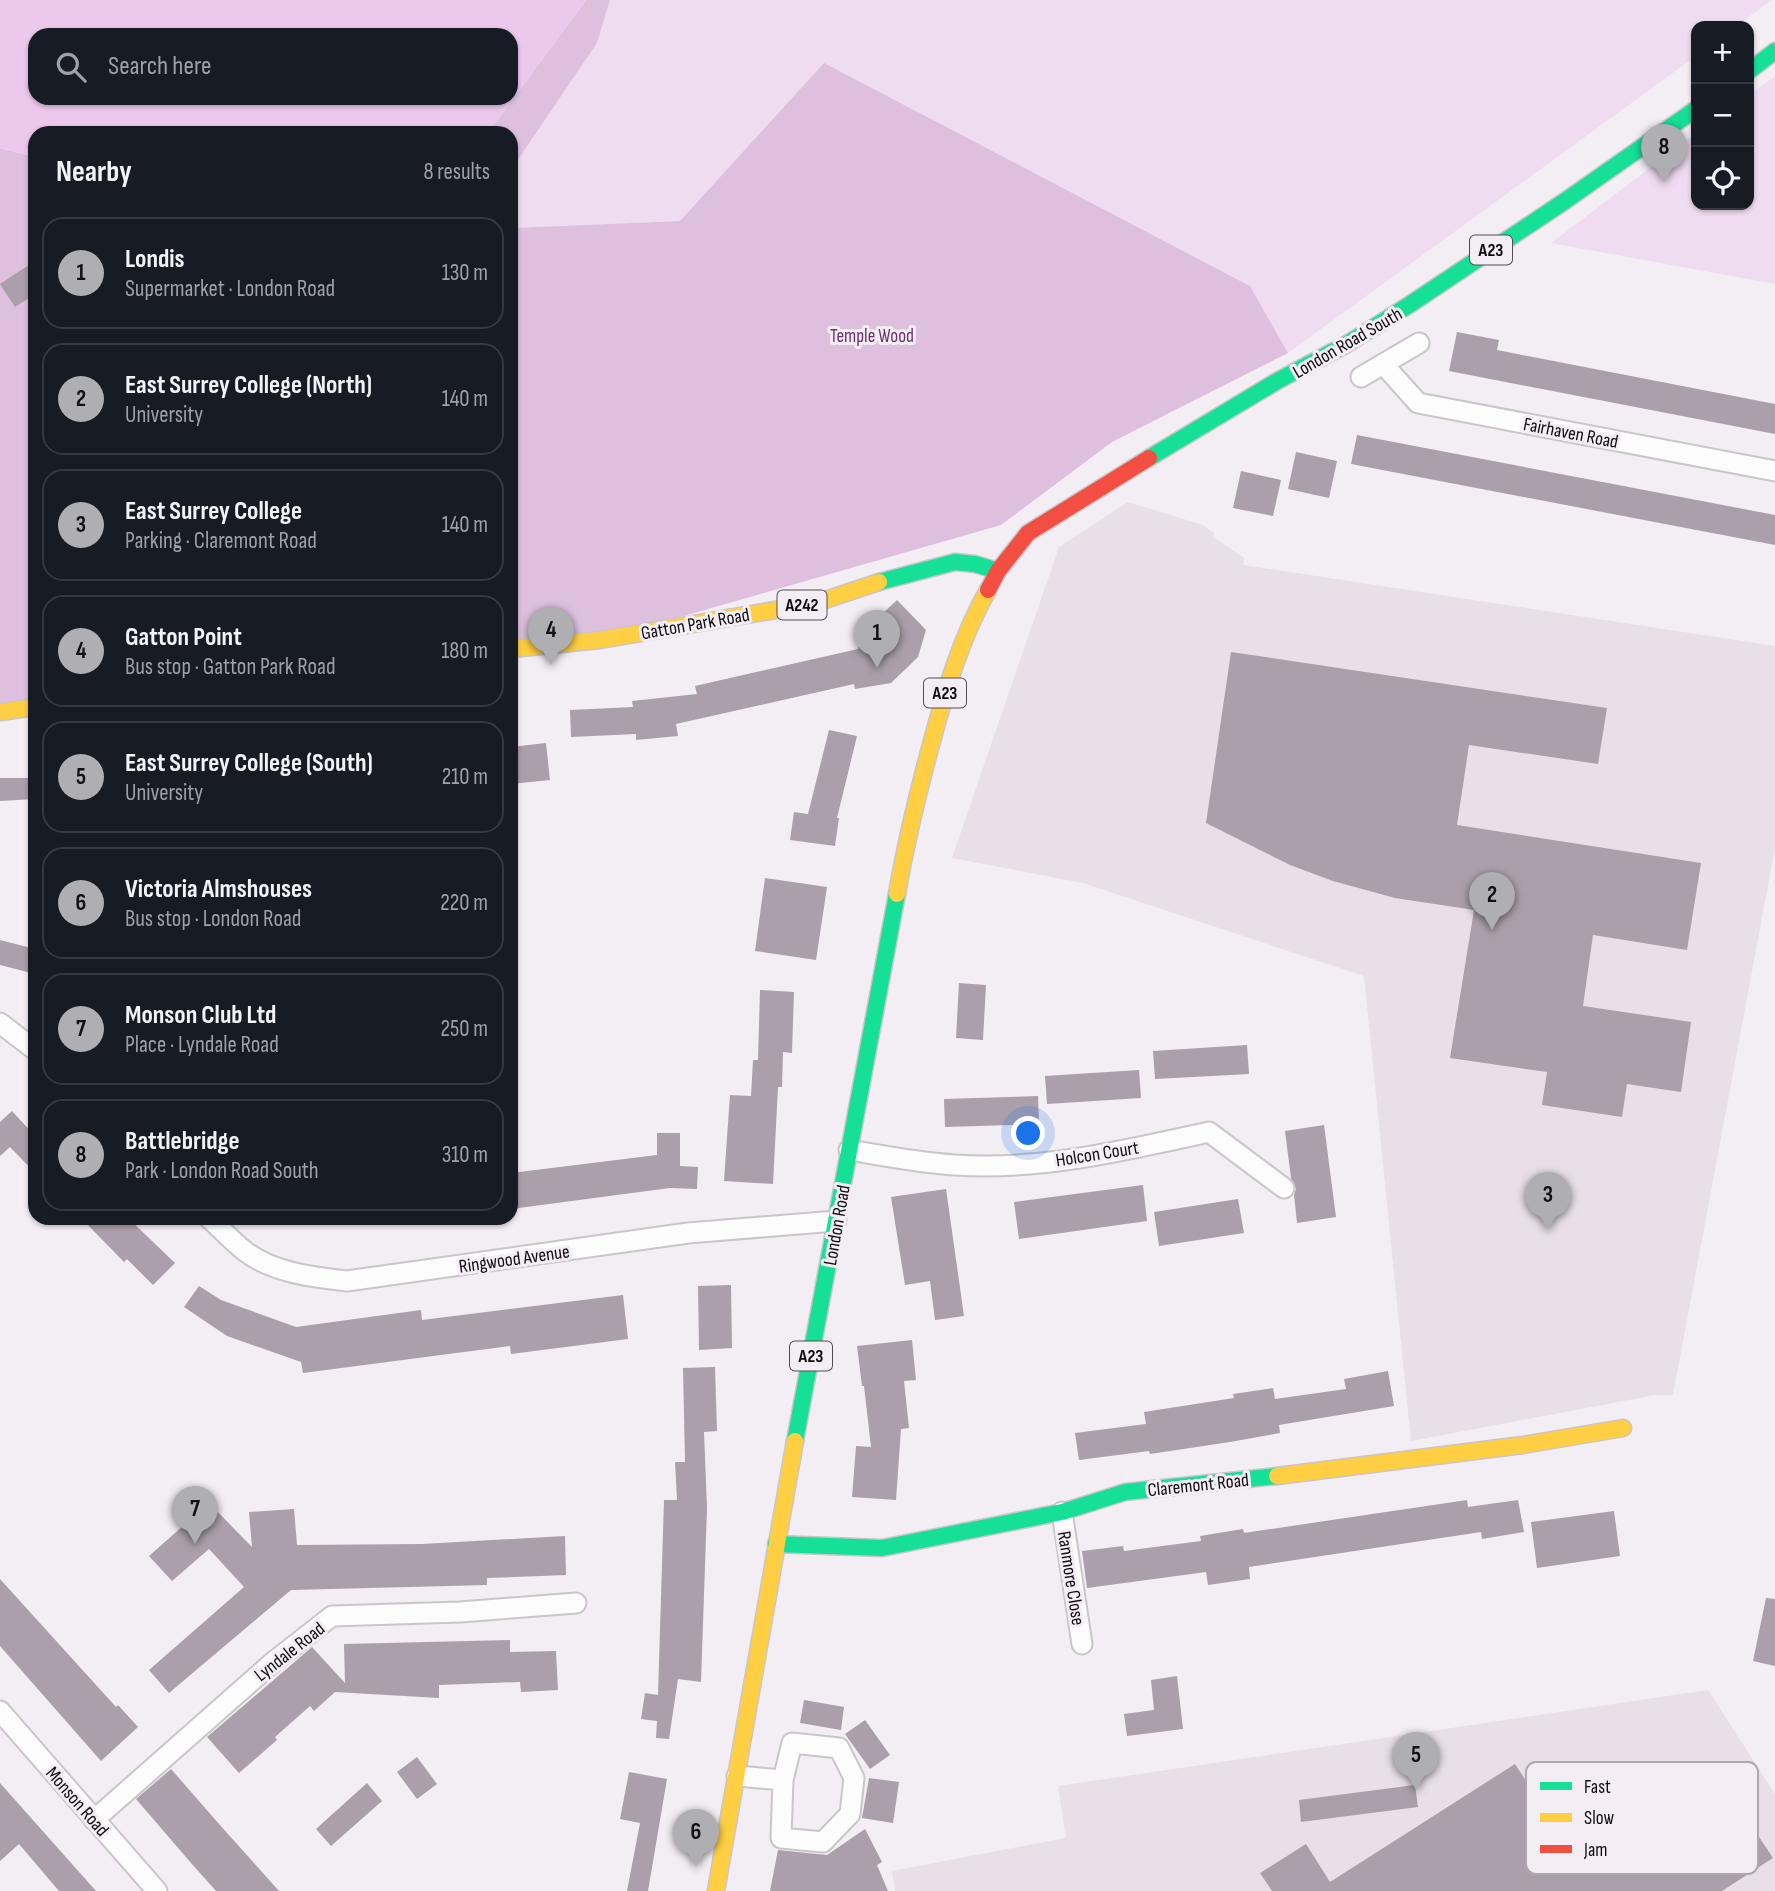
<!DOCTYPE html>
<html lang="en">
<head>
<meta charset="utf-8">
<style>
	body { margin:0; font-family:"Sofia Sans Condensed",sans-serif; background:#242831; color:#f1f3f6 }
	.controls { position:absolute; right:21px; top:21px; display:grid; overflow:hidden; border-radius:14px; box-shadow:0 2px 5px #0004 }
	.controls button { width:63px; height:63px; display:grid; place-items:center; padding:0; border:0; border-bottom:2px solid #363941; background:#171b24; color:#f1f3f6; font:35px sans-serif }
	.you { position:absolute; left:1029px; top:1134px; width:24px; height:24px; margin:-18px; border:5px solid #fff; border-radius:50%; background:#1a73e8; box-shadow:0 0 0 10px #1a73e833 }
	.badge { display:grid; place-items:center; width:46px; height:46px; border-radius:50%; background:#afaeb2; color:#111; font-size:23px; font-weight:700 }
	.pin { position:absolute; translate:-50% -58px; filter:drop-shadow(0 2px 4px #0008) }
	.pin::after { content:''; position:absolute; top:37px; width:24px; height:21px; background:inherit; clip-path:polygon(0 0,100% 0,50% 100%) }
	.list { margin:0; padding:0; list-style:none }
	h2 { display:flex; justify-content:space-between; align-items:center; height:91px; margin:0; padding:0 28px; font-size:30px }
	h2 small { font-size:23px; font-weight:400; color:#9ea1a6 }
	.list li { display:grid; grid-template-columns:46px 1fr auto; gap:21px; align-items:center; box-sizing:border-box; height:112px; margin:0 14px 14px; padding:0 14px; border:2px solid #363941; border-radius:21px }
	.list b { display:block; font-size:26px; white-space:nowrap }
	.list p { margin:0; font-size:23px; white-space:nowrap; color:#9ea1a6 }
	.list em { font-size:23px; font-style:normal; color:#9ea1a6 }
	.icon { flex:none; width:38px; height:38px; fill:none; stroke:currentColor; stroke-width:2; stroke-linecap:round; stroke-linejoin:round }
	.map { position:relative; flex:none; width:1775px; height:1891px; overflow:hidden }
	.search { position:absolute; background:#171b24; box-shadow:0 2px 5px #0004; left:28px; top:28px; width:490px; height:77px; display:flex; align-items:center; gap:18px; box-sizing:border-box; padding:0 24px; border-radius:21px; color:#9ea1a6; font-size:26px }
	.panel { position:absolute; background:#171b24; box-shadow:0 2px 5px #0004; left:28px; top:126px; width:490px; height:1099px; border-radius:21px }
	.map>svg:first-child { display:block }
	.built { fill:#e8dfe8 }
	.green { fill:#f0dcf0 }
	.forest { fill:#dec0de }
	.water { fill:#edc8ed; fill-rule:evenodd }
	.building { fill:#aa9faa }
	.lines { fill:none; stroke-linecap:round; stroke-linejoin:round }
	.street-casing { stroke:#c9c6c9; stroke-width:23 }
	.fast-casing { stroke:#c9c6c9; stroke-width:19 }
	.slow-casing { stroke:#c9c6c9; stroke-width:19 }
	.jam-casing { stroke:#c9c6c9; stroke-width:19 }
	.street { stroke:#fdfcfd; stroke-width:19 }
	.fast { stroke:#16e098; stroke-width:16 }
	.slow { stroke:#ffcf43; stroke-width:16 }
	.jam { stroke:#f24e42; stroke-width:16 }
	.labels { text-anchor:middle; stroke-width:6; stroke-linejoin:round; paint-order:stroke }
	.shield { fill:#f4edf4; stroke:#524f52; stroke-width:2 }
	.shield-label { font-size:18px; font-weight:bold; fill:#0d0b0d }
	.park-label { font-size:19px; fill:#6a2f6c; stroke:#f4edf4 }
	.street-label { font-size:19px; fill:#0d0b0d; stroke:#f4edf4 }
	.key { fill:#f4edf4; stroke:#afa9af; stroke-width:2 }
	.key-label { font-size:19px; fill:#0d0b0d }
</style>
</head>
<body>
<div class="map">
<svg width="1775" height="1891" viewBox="0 0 1775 1891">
	<rect width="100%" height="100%" fill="#f3eef3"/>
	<g class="built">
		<path d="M1128,502L1203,525L1215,534L1213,537L1244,558L1243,565L1775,646V848L1673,1395H1655L1411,1441L1364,976L1083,883L952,858L1059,547Z"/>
		<path d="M1708,1690L1775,1794V1891H895L892,1871L1066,1838L1058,1786Z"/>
	</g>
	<g class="green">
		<path d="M610,0H1772L1736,26H1696V56L1288,353L1250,286L824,64L680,221L511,228V170L597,43Z"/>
		<path d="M1775,76V284L1551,243L1696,133V205H1749V95Z"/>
	</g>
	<g class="forest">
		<path d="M586,0H610L597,43L511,170V133H488Z"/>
		<path d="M824,63L1250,286L1288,353L1112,442L1001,525L600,640L511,649V228L680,221Z"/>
		<path d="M0,148L35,157V707L0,712Z"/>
	</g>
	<path class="water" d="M0,0H586L488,133H35V157L0,148ZM35,35H511V98H35Z"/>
	<g class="building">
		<path d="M35,261V294L15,307L0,284Z"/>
		<path d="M1457,332L1499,340L1497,350L1775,404V434L1449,371Z"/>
		<path d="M1357,435L1775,515V545L1351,464Z"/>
		<path d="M1296,452L1337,461L1329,498L1288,489Z"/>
		<path d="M1241,471L1281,480L1273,516L1233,508Z"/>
		<path d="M897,600L926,630L918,657L891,683L855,689L854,684L676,724L678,736L636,740V734L571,737L570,710L633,707L632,701L697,694L695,686L858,649L863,632Z"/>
		<path d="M1231,652L1607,708L1598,764L1469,745L1457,825L1701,863L1687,950L1593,935L1583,1006L1691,1022L1681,1092L1627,1084L1622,1117L1542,1105L1547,1072L1450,1058L1474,910L1395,898L1333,881L1290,865L1206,823Z"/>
		<path d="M829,730L857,736L837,818H839L835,846L790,840L794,812L808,814Z"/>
		<path d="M546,743L550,780L511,784V747Z"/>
		<path d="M0,778H35V799L0,801Z"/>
		<path d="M765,878L827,887L816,960L755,951Z"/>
		<path d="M0,940L35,949V974L0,965Z"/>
		<path d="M959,983L986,985L983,1040L956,1038Z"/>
		<path d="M760,990L794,992L792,1053L783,1052L782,1087H778L773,1184L724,1181L730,1095L751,1096L753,1060H758Z"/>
		<path d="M1247,1045L1249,1074L1155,1079L1153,1051Z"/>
		<path d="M1139,1070L1141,1098L1047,1104L1045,1076Z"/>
		<path d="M1038,1096L1039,1124L945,1127L944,1099Z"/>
		<path d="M12,1111L35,1136V1173L10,1147L0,1156V1122Z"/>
		<path d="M1324,1125L1336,1217L1297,1223L1294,1195L1296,1189L1291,1178L1285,1131Z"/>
		<path d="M657,1133H680V1166L698,1167L697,1189L670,1188L511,1209V1173L657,1155Z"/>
		<path d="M1143,1185L1147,1221L1019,1239L1014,1202Z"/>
		<path d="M946,1189L964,1316L935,1320L930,1281L905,1285L891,1197Z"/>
		<path d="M1238,1199L1244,1233L1159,1246L1154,1212Z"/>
		<path d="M81,1218H128L175,1263L153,1285L127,1259L124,1262Z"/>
		<path d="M731,1285L732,1348L699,1350L698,1286Z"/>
		<path d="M199,1286L221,1300L296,1327L421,1310L422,1320L623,1295L628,1339L511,1354L510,1346L303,1373L301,1362L227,1336L184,1307Z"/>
		<path d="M912,1340L916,1380L904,1381L909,1428L901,1429L896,1500L852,1497L856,1446L871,1447L864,1386H862L857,1346Z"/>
		<path d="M715,1367L717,1431L704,1432L707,1508L701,1682L678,1679L669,1739L656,1738L657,1721L641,1719L645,1693L658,1695L664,1500H677L675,1462H685L683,1368Z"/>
		<path d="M1388,1371L1394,1406L1279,1425L1280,1433L1230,1442L1150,1454L1149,1451L1079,1460L1075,1433L1146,1424L1144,1412L1234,1398L1233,1394L1273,1388L1275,1399L1346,1389L1344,1379Z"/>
		<path d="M1467,1500L1468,1507L1518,1500L1524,1532L1482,1539L1481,1532L1249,1567L1250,1579L1208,1585L1206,1572L1087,1588L1082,1551L1123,1546L1124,1551L1201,1541L1200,1536L1243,1529L1244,1533Z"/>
		<path d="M209,1503L252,1547L249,1512L294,1509L297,1545L422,1544L565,1536L566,1575L487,1578V1585L291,1590L169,1693L149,1670L244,1587L209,1549L172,1581L149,1556Z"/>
		<path d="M1614,1511L1620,1556L1537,1568L1531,1522Z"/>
		<path d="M0,1579L116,1707L118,1705L138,1727L101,1761L0,1646Z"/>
		<path d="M1766,1598L1775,1599V1666L1753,1661Z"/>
		<path d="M510,1640V1652L556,1651L558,1690L521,1692L520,1682L439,1685V1698L335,1692L314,1711L310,1706L275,1737L277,1740L239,1773L207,1737L312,1647L345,1683L344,1644Z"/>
		<path d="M1177,1676L1183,1729L1127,1736L1124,1714L1154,1710L1151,1680Z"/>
		<path d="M804,1700L844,1707L841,1730L800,1723Z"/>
		<path d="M865,1720L890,1755L870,1769L845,1734Z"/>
		<path d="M417,1757L437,1784L417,1799L397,1772Z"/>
		<path d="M1515,1764L1586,1873L1631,1844L1613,1816L1648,1793L1665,1822L1724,1784L1773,1858L1722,1891H1272L1260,1873L1306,1844L1330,1882Z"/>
		<path d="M171,1769L219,1824L279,1891H216L191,1863L136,1799Z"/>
		<path d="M629,1772L667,1779L648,1891H627L640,1823L620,1819Z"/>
		<path d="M869,1778L899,1782L893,1823L862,1818Z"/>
		<path d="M0,1783L96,1891H59L19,1844L0,1861Z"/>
		<path d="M367,1783L382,1801L331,1846L316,1829Z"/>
		<path d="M1415,1785L1418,1807L1301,1822L1299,1800Z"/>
		<path d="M865,1829L882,1862L877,1865L888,1891H770L778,1850L827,1855Z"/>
	</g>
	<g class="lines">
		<g class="street-casing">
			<g id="street">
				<path d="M1383,364L1418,403L1775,471"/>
				<path d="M1361,377L1419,343"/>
				<path d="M0,1023L35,1050"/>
				<path d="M849,1150C884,1156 920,1163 955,1165C1041,1171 1126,1150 1209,1132L1284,1188"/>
				<path d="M209,1218C221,1229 233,1242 246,1252C274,1273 313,1277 347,1281L688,1233L836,1221"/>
				<path d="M1062,1512L1082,1644"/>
				<path d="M0,1711L157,1891"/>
				<path d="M737,1776L783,1780L781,1838L823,1842L850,1814L854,1778L839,1748L792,1743L783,1780"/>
				<path d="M94,1820L272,1663L332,1616L460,1612L576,1603"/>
			</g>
		</g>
		<g class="fast-casing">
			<g id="fast">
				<path d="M1749,71L1775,51"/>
				<path d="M1149,458L1279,380L1347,344L1409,305L1565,201L1696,109"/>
				<path d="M879,582L955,562L975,564L998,571"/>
				<path d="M795,1441L897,894"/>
				<path d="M776,1544L882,1548L1062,1512L1125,1492L1277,1476"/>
			</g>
		</g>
		<g class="slow-casing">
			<g id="slow">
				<path d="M511,649L600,640L816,603L879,582"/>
				<path d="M0,712L35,707"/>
				<path d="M897,894C906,842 918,792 932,741C946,689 961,638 988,590"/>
				<path d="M1277,1476L1523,1445L1623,1428"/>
				<path d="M716,1891L795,1441"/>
			</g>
		</g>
		<g class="jam-casing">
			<path id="jam" d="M988,590L998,571L1028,533L1149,458"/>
		</g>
		<use href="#street" class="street"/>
		<use href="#fast" class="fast"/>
		<use href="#slow" class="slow"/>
		<use href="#jam" class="jam"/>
	</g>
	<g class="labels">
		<g class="shield">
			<rect x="1470" y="235.5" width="42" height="29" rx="5"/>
			<rect x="777.5" y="590.5" width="49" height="29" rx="5"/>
			<rect x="924" y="678.5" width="42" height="29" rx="5"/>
			<rect x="790" y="1341.5" width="42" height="29" rx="5"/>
		</g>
		<g class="shield-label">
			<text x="1491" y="256">A23</text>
			<text x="802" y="611">A242</text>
			<text x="945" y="699">A23</text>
			<text x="811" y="1362">A23</text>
		</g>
		<g class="park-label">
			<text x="872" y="342">Temple Wood</text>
		</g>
		<g class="street-label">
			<text transform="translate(1347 342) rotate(-30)" y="7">London Road South</text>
			<text transform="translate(1571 432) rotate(11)" y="7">Fairhaven Road</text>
			<text transform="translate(695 623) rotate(-10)" y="7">Gatton Park Road</text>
			<text transform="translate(1097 1153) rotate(-9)" y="7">Holcon Court</text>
			<text transform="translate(836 1225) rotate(-80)" y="7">London Road</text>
			<text transform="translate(514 1258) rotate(-8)" y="7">Ringwood Avenue</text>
			<text transform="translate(1198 1484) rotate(-6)" y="7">Claremont Road</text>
			<text transform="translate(1072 1578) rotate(81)" y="7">Ranmore Close</text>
			<text transform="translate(289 1651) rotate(-38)" y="7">Lyndale Road</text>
			<text transform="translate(78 1801) rotate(49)" y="7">Monson Road</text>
		</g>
	</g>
	<rect x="1526" y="1762" width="232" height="112" rx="10" class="key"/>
	<rect x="1540" y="1782" width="32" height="8" fill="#16e098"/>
	<rect x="1540" y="1813" width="32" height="9" fill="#ffcf43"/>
	<rect x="1540" y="1845" width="32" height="8" fill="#f24e42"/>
	<g class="key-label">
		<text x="1584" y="1793">Fast</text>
		<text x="1584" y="1824">Slow</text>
		<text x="1584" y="1856">Jam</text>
	</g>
</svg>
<div class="controls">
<button>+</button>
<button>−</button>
<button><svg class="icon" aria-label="locate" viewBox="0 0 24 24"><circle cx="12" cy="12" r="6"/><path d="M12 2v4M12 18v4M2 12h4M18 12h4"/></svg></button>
</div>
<div class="you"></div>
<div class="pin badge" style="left:877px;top:668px">1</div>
<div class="pin badge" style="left:1492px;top:930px">2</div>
<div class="pin badge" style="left:1548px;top:1230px">3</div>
<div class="pin badge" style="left:551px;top:665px">4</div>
<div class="pin badge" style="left:1416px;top:1790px">5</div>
<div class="pin badge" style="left:696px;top:1867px">6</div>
<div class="pin badge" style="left:195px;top:1544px">7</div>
<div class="pin badge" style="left:1664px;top:182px">8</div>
<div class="search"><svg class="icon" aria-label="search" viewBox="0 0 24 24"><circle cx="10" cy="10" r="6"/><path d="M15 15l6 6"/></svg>Search here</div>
<section class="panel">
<h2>Nearby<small>8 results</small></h2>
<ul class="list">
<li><span class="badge">1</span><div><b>Londis</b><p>Supermarket · London Road</p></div><em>130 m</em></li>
<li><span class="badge">2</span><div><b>East Surrey College (North)</b><p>University</p></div><em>140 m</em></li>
<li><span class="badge">3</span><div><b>East Surrey College</b><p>Parking · Claremont Road</p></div><em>140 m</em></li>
<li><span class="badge">4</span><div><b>Gatton Point</b><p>Bus stop · Gatton Park Road</p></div><em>180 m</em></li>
<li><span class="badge">5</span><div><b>East Surrey College (South)</b><p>University</p></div><em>210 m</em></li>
<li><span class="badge">6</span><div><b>Victoria Almshouses</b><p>Bus stop · London Road</p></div><em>220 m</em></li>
<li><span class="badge">7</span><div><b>Monson Club Ltd</b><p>Place · Lyndale Road</p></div><em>250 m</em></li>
<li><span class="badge">8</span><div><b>Battlebridge</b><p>Park · London Road South</p></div><em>310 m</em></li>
</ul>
</section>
</div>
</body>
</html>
